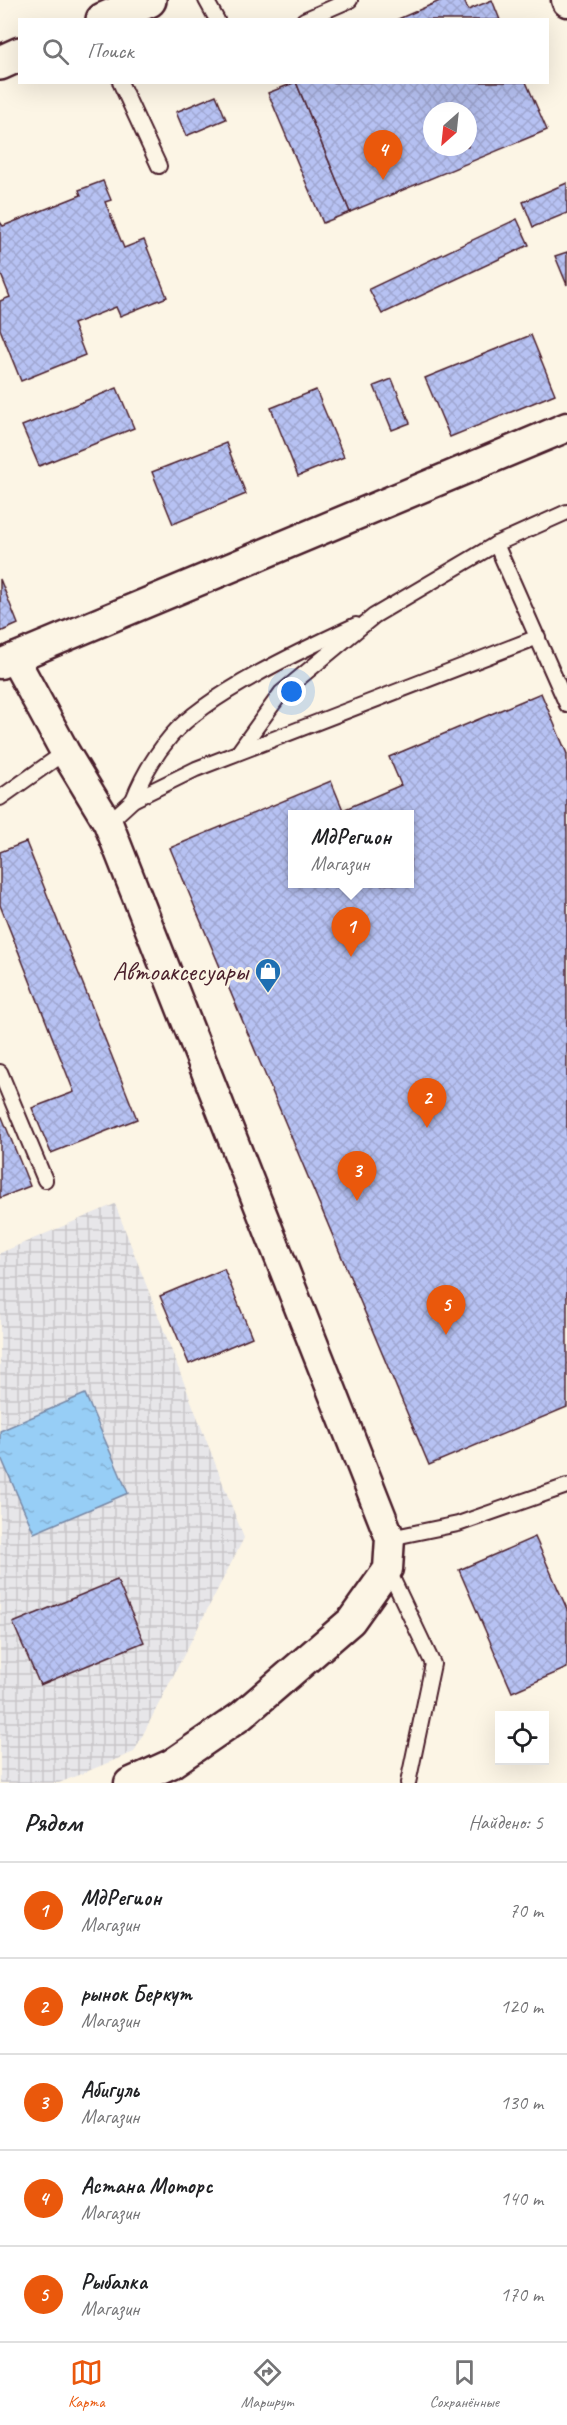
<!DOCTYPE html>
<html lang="ru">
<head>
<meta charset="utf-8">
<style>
	body { margin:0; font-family:Caveat,sans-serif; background:#f2f2f2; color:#202124 }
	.controls { position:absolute; right:18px; bottom:18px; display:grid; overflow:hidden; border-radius:0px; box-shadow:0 6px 24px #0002 }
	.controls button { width:54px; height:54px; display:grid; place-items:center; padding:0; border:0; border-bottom:2px solid #e0e0e0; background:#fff; color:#202124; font:30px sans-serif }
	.compass { position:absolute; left:423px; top:102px; width:54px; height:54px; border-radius:50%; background:#fff; box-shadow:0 6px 24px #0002; rotate:207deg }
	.you { position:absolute; left:292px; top:692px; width:21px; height:21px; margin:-15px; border:4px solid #fff; border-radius:50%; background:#1a73e8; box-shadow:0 0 0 9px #1a73e833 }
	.badge { display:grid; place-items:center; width:39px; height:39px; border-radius:50%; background:#ea580c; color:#fff; font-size:20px; font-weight:700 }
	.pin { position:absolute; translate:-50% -50px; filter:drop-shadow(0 2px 3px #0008) }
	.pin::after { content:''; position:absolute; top:32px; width:21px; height:18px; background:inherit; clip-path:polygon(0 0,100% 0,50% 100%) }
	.popup { position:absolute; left:288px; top:810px; width:126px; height:78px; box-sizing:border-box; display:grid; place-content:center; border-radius:0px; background:#fff; filter:drop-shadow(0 2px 4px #0005); font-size:20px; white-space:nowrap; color:#757577 }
	.popup b { font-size:22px; color:#202124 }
	.popup::after { content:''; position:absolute; left:50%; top:100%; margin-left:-12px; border:12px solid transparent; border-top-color:#fff }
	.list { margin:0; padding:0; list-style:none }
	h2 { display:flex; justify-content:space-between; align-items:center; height:78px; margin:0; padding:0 24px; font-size:26px }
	h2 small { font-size:20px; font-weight:400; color:#757577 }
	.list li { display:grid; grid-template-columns:39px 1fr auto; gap:18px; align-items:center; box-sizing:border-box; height:96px; padding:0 24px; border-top:2px solid #e0e0e0 }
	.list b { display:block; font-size:22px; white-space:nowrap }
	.list p { margin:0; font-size:20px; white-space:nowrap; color:#757577 }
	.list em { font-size:20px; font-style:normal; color:#757577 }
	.icon { flex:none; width:33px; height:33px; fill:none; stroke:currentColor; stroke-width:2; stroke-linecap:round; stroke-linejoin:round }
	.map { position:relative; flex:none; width:567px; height:1783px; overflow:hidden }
	.search { position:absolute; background:#fff; box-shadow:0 6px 24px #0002; left:18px; right:18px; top:18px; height:66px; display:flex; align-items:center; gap:15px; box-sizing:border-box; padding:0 21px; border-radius:0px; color:#757577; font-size:22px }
	.sheet { height:558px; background:#fff }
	nav { display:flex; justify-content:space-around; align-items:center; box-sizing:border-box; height:84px; border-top:2px solid #e0e0e0; background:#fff; font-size:16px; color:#757577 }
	nav a { display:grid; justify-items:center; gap:3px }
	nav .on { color:#ea580c }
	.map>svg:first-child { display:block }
	.industrial { fill:url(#industrial-grid) }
	.water { fill:url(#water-ripples); stroke:#7888a5; stroke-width:1.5 }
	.building { fill:url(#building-cross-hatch); stroke:#4a1f2b; stroke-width:1.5; fill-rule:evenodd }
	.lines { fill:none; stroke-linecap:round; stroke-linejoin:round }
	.lane-casing { stroke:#4a1f2b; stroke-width:18 }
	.street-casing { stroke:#4a1f2b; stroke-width:33 }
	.secondary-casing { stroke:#4a1f2b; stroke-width:38 }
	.lane { stroke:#fcf5e5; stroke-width:14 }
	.street { stroke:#fcf5e5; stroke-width:28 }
	.secondary { stroke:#fcf5e5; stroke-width:33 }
	.labels { text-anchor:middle; stroke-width:6; stroke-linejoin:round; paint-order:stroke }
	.poi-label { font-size:26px; fill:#4a1f2b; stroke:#fcf5e5; text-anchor:end }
</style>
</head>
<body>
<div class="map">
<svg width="567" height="1783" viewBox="0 0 567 1783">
	<defs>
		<pattern id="industrial-grid" width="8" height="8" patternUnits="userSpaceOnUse" patternTransform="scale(1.5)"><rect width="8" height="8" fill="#e7e6e9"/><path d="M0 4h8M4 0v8" fill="none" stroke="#c8c5c8"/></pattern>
		<pattern id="water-ripples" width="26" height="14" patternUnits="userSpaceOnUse" patternTransform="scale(1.5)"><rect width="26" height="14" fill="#97cef6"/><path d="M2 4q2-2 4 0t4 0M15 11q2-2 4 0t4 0" fill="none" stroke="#84b0d3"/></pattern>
		<pattern id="building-cross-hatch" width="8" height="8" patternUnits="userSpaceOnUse" patternTransform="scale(1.5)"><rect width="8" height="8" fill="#b7c2f3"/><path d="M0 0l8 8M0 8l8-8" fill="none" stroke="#9fa6d0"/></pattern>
	</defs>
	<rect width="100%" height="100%" fill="#fcf5e5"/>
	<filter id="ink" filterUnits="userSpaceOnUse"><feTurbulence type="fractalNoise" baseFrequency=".0167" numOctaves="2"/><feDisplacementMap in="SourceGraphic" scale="12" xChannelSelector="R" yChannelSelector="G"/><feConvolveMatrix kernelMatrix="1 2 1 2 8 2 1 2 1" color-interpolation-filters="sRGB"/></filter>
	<g filter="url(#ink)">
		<path class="industrial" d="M115,1204L244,1538L134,1752L59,1783H0V1253Z"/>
		<path class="water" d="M85,1394L128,1493L34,1533L0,1455V1431Z"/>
		<g class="building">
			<path d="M442,0H464L468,10L492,0L500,20H396Z"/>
			<path d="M296,82L350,212L323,223L268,93Z"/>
			<path d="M296,82H526L547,130L350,212ZM432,111H468V147H432Z"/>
			<path d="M216,95L226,119L186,136L176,112Z"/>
			<path d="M103,181L111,200L105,202L124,248L144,240L167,297L120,316L116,307L73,324L85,355L21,381L0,329V301L10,297L0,272V222L3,226L81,195L79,190Z"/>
			<path d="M567,183V213L533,227L523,202Z"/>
			<path d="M517,219L529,245L382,314L369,289Z"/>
			<path d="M567,252V285L555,256Z"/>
			<path d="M531,335L555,394L450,437L425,378Z"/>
			<path d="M392,379L410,423L392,430L374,386Z"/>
			<path d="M117,388L134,428L39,466L22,426Z"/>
			<path d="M316,390L344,457L298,476L271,408Z"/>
			<path d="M226,443L246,494L173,524L152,472Z"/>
			<path d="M0,579L18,624L0,632Z"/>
			<path d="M541,693L567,754V1407L429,1465L170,848L331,781L343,810L401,785L389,757ZM292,814H410V884H292Z"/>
			<path d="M26,842L137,1119L51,1153L32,1108L74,1092L0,905V852Z"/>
			<path d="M2,1117L30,1186L0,1198V1118Z"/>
			<path d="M224,1269L252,1337L189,1364L160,1296Z"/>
			<path d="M535,1537L567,1609V1668L512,1692L459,1570Z"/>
			<path d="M117,1580L144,1642L40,1685L13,1623Z"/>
		</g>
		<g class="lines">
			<g class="lane-casing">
				<g id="lane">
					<path d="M206,0L217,20"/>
					<path d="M304,20L350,0"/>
					<path d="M120,82L159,166"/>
					<path d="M496,544L567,705"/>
					<path d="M240,750L281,693L374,616L496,544L567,512"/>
					<path d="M0,798L65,752"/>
					<path d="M133,800C142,777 155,755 171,736C207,694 304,649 356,625"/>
					<path d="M108,823L133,800L196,769L538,637"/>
					<path d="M0,1072L45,1180"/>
					<path d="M390,1538L458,1524L567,1486"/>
					<path d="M388,1569L433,1664L408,1783"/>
				</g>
			</g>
			<g class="street-casing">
				<g id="street">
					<path d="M566,0L567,2"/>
					<path d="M14,658L65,752L108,823L390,1538L388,1569L351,1621L241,1716L171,1764L129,1783"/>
					<path d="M0,664L567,427"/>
				</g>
			</g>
			<g class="secondary-casing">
				<g id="secondary">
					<path d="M103,20L149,0"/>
					<path d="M0,63L20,54"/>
				</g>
			</g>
			<use href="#lane" class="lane"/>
			<use href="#street" class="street"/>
			<use href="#secondary" class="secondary"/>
		</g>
	</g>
	<defs>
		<g id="shop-pin" transform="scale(1.35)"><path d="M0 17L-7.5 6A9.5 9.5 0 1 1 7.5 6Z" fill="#1f6fb2" stroke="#fcf5e5"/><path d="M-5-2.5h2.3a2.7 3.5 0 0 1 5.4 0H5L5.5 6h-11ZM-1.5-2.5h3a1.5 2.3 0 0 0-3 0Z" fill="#fff"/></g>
	</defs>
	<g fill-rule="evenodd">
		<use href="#shop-pin" x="268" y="971"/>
	</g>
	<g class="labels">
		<g class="poi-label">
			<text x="248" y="980">Автоаксесуары</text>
		</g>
	</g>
</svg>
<div class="controls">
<button><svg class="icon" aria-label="locate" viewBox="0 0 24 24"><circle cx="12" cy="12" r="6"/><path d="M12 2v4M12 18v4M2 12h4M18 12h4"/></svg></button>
</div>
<svg class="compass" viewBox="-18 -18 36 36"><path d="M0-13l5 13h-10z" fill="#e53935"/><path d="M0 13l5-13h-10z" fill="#757577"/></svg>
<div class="you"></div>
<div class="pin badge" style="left:351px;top:957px">1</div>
<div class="popup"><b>МдРегион</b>Магазин</div>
<div class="pin badge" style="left:427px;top:1128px">2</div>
<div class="pin badge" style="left:357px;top:1201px">3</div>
<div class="pin badge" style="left:383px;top:180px">4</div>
<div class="pin badge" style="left:446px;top:1335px">5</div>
<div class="search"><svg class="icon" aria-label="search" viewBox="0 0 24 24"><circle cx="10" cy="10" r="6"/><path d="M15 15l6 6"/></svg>Поиск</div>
</div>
<section class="sheet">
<h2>Рядом<small>Найдено: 5</small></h2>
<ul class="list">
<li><span class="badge">1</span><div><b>МдРегион</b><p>Магазин</p></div><em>70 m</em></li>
<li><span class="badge">2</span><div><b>рынок Беркут</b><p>Магазин</p></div><em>120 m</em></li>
<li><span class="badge">3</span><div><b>Абигуль</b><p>Магазин</p></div><em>130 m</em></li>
<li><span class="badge">4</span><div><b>Астана Моторс</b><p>Магазин</p></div><em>140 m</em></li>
<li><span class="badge">5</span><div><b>Рыбалка</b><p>Магазин</p></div><em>170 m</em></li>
</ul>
</section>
<nav>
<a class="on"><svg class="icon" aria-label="map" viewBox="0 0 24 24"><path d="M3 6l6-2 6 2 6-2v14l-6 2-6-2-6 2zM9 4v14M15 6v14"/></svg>Карта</a>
<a><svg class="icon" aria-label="directions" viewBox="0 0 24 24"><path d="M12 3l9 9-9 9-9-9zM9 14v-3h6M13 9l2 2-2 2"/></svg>Маршрут</a>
<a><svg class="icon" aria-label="saved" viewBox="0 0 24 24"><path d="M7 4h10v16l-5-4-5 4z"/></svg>Сохранённые</a>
</nav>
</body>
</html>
